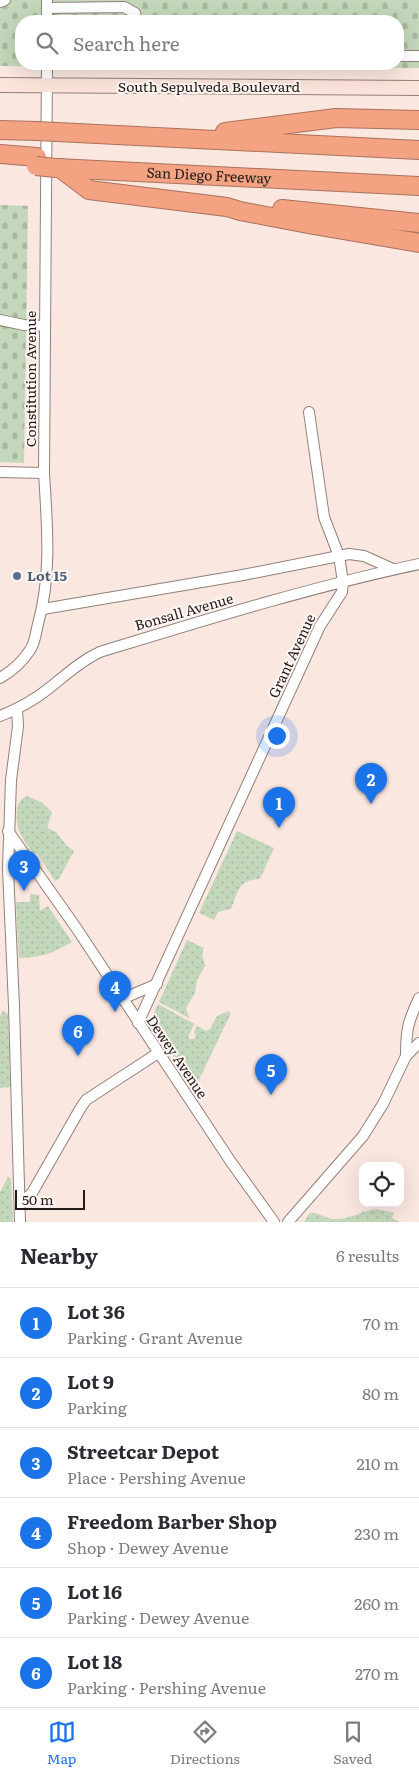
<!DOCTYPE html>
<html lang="en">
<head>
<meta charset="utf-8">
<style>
	body { margin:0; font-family:Literata,serif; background:#f7f7f7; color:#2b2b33 }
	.controls { position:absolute; right:15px; bottom:15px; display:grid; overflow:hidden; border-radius:10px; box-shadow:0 5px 20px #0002 }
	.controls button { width:45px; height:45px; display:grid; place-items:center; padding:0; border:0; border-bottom:1px solid #e1e1e2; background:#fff; color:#2b2b33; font:25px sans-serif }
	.scale { position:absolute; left:15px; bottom:12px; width:70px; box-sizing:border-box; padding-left:5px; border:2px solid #211a18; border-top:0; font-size:14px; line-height:18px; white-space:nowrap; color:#211a18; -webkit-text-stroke:4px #fff7f4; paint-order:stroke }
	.you { position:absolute; left:276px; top:735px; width:18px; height:18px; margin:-12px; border:4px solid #fff; border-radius:50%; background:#1a73e8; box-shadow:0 0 0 8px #1a73e833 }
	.badge { display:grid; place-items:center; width:32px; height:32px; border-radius:50%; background:#1a73e8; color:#fff; font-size:16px; font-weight:700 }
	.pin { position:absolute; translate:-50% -41px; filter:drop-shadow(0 1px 2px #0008) }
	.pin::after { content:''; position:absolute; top:26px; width:18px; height:15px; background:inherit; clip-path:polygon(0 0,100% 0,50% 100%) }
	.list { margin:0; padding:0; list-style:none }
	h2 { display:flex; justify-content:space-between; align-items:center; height:65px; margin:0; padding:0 20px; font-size:21px }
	h2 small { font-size:16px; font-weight:400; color:#7c7c81 }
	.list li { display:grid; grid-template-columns:32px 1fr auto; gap:15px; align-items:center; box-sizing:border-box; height:70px; padding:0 20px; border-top:1px solid #e1e1e2 }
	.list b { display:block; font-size:19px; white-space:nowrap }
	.list p { margin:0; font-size:16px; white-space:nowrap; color:#7c7c81 }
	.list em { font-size:16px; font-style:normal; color:#7c7c81 }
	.icon { flex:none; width:28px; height:28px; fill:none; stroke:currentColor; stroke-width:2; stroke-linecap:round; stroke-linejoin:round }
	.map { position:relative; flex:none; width:419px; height:1222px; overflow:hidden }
	.search { position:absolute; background:#fff; box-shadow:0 5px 20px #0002; left:15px; right:15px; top:15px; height:55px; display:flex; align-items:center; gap:12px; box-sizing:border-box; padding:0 18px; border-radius:20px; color:#7c7c81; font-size:19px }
	.sheet { height:485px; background:#fff }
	nav { display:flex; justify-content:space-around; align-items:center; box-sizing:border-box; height:70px; border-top:1px solid #e1e1e2; background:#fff; font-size:14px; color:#7c7c81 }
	nav a { display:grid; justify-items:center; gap:2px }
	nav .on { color:#1a73e8 }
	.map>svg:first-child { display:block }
	.grass { fill:url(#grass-dots) }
	.cemetery { fill:url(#cemetery-stones); fill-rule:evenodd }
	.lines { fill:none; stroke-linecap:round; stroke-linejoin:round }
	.minor-casing { stroke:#91807a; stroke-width:12 }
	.secondary-casing { stroke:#91807a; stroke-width:16 }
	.motorway-casing { stroke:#aa725d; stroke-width:20 }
	.minor { stroke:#fff; stroke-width:10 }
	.secondary { stroke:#fbe3da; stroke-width:14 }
	.motorway { stroke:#f3a282; stroke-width:18 }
	.motorway-bridge-casing { stroke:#aa725d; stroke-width:20; stroke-linecap:butt }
	.motorway-bridge { stroke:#f3a282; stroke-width:18 }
	.service-dot { fill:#5c6f8a; stroke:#fff7f4; stroke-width:2 }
	.labels { text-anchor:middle; stroke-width:4; stroke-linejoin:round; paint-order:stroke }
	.street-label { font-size:14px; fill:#211a18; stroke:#fff7f4 }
	.service-label { font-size:14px; font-weight:bold; fill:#4e5e75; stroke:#fff7f4; text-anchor:start }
</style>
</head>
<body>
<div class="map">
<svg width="419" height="1222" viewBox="0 0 419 1222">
	<defs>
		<pattern id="grass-dots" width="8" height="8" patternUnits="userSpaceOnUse" patternTransform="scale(1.25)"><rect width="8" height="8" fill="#c3d7ba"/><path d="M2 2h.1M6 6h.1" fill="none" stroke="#a7b89f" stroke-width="1.8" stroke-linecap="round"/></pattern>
		<pattern id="cemetery-stones" width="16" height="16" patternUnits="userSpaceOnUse" patternTransform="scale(1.25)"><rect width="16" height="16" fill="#c3d7ba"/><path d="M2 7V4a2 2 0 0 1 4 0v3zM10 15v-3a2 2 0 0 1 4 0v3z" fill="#a7b89f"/></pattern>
	</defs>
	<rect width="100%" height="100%" fill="#fae7e0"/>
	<g class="grass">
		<path d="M27,796L41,802L52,812L47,828L56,832L67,846L74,851L59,879L55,881L38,854L35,853L34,855C29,847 22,839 19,831C16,820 14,800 27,796Z"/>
		<path d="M237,831L274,848L260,879C238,880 239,890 231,909L218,912L214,920L199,913Z"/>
		<path d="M30,894L39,895L40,911L48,906L72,942C51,954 43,957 19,958L16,902H30Z"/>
		<path d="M187,940L204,948L202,954L205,966L197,980L195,993L186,1008L189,1018L159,1002Z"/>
		<path d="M158,1004L194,1024L188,1038L190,1039L195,1038L196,1036L194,1032L197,1026L206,1031L210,1029L217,1016L228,1011L231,1013L195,1088L154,1026L153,1015Z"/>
		<path d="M3,1011L8,1014L10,1087L0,1088V1016Z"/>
		<path d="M8,1177L11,1179L13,1222H0V1192Z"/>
		<path d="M377,1209L394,1213L392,1218L400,1222H304L310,1213C320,1212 327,1220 337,1219C351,1219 363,1210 377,1209Z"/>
	</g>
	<g class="cemetery">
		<path d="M0,0H419V68L0,66ZM21,21H398V64H21Z"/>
		<path d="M0,205L28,206L24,463L0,462Z"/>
	</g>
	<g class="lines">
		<g class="minor-casing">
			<g id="minor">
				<path d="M0,2L5,0"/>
				<path d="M47,8L124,7L135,13L137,21"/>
				<path d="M47,21V0"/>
				<path d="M398,56H419"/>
				<path d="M0,320L24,325L45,326"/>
				<path d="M0,472L44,473"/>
				<path d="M43,609L243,575L349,554L364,556L393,569"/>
				<path d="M0,678C12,671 23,661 30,650C35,643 36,632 38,624C52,574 47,524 44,473L47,64"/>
				<path d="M17,710L18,726L11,780L8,869L14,1006L20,1222"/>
				<path d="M0,716C18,709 33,701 48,689C65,676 80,661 100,652C205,620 311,587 419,564"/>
				<path d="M8,831L77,929L231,1162L274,1222"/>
				<path d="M122,999L157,984"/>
				<path d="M138,1023L320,626L342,592L343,582L339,556L324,517L309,412"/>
				<path d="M406,1056C406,1029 408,1022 419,998"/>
				<path d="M21,1200L26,1198L32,1193L80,1109L86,1100L158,1053"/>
				<path d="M288,1222L363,1136L383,1104L406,1056L419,1043"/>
			</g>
		</g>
		<g class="secondary-casing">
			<path id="secondary" d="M0,85L419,88"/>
		</g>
		<g class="motorway-casing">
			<g id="motorway">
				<path d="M0,130L37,131"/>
				<path d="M57,132L419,150"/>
				<path d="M225,132L336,118L419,120"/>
				<path d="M0,154L37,157"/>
				<path id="s1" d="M57,168L419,186"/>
				<path d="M60,168L89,190L227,207L240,211L308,224L419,243"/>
				<path d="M282,209L419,223"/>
			</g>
		</g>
		<use href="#minor" class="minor"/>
		<use href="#secondary" class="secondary"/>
		<use href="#motorway" class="motorway"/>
		<g class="motorway-bridge-casing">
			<g id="motorway-bridge">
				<path d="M37,131L57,132"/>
				<path d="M36,166L56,168"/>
			</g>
		</g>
		<use href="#motorway-bridge" class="motorway-bridge"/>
	</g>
	<circle class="service-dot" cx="17" cy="576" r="5"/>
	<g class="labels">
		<g class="street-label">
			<text x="209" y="92">South Sepulveda Boulevard</text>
			<text dy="5" stroke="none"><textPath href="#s1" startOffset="152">San Diego Freeway</textPath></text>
			<text transform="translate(31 379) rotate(-90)" y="5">Constitution Avenue</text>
			<text transform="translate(184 612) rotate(-16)" y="5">Bonsall Avenue</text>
			<text transform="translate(292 656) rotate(-65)" y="5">Grant Avenue</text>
			<text transform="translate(177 1057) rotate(56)" y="5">Dewey Avenue</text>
		</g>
		<g class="service-label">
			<text x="27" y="581">Lot 15</text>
		</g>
	</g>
</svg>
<div class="controls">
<button><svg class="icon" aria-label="locate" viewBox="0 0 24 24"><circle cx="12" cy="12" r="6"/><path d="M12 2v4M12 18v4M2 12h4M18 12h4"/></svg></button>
</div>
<div class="scale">50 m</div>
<div class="you"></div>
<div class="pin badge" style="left:279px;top:828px">1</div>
<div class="pin badge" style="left:371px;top:804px">2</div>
<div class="pin badge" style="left:24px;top:891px">3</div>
<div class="pin badge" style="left:115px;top:1012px">4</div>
<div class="pin badge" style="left:271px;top:1095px">5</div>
<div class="pin badge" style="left:78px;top:1056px">6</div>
<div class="search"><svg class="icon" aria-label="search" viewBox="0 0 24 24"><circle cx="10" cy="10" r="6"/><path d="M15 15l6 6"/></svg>Search here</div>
</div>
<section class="sheet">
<h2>Nearby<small>6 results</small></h2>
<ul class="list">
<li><span class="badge">1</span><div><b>Lot 36</b><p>Parking · Grant Avenue</p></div><em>70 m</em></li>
<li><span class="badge">2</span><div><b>Lot 9</b><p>Parking</p></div><em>80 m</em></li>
<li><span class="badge">3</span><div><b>Streetcar Depot</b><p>Place · Pershing Avenue</p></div><em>210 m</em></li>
<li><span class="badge">4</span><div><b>Freedom Barber Shop</b><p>Shop · Dewey Avenue</p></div><em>230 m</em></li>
<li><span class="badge">5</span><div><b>Lot 16</b><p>Parking · Dewey Avenue</p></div><em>260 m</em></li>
<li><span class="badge">6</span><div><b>Lot 18</b><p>Parking · Pershing Avenue</p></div><em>270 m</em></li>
</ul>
</section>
<nav>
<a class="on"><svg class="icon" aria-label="map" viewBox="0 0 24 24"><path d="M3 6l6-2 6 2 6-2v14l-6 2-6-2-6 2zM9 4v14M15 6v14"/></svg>Map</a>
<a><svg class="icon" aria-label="directions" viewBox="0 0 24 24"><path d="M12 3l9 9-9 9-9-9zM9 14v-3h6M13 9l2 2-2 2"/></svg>Directions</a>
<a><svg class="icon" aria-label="saved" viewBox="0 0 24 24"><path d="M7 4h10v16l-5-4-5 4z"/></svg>Saved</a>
</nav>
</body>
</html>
